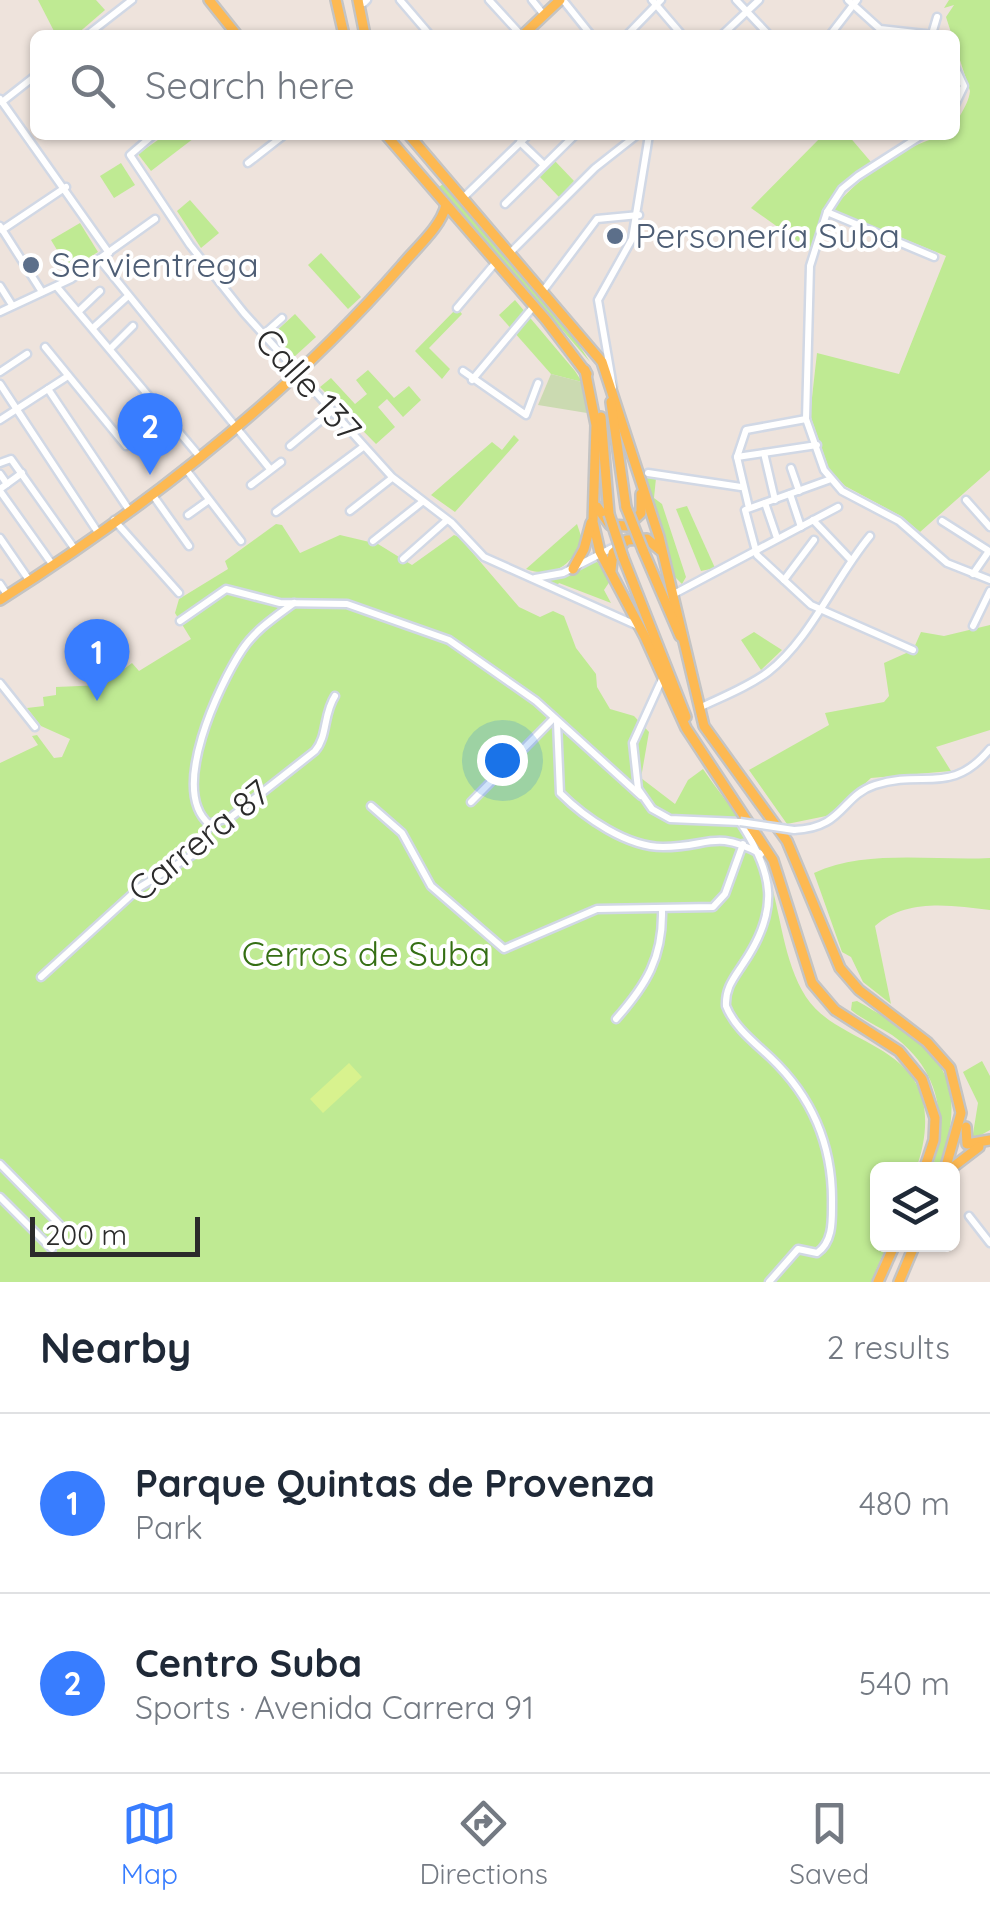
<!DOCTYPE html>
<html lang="en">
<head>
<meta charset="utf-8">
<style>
	body { margin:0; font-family:Quicksand,sans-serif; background:#f2f2f3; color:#1f2937 }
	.controls { position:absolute; right:30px; bottom:30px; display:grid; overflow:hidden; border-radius:15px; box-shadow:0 2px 8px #0004 }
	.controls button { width:90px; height:90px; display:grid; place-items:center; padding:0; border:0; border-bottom:2px solid #e0e1e3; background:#fff; color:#1f2937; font:50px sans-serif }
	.scale { position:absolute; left:30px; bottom:25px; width:170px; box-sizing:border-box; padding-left:10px; border:5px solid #2b2b2b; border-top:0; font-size:28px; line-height:35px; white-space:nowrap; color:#2b2b2b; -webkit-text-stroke:8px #fff; paint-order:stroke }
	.you { position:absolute; left:502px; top:760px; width:35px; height:35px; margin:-25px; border:8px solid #fff; border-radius:50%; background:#1a73e8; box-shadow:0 0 0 15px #1a73e833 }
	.badge { display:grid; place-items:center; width:65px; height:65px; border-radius:50%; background:#387dff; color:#fff; font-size:32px; font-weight:700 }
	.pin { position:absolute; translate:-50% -82px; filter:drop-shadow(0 2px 5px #0008) }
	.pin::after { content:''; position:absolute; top:52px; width:35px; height:30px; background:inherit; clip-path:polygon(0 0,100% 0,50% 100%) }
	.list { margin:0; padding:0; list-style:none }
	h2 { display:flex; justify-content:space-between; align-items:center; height:130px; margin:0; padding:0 40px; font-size:42px }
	h2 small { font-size:32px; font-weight:400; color:#747a83 }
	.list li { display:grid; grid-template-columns:65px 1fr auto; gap:30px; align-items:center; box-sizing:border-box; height:180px; padding:0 40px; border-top:2px solid #e0e1e3 }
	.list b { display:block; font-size:38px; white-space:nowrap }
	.list p { margin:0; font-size:32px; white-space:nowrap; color:#747a83 }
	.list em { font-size:32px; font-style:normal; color:#747a83 }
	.icon { flex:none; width:55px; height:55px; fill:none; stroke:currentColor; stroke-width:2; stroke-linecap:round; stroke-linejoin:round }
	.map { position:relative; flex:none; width:990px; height:1282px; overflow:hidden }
	.search { position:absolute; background:#fff; box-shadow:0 2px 8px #0004; left:30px; right:30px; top:30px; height:110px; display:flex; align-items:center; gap:25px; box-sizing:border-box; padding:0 35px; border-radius:15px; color:#747a83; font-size:38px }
	.sheet { height:490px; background:#fff }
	nav { display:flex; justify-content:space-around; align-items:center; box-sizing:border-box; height:140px; border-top:2px solid #e0e1e3; background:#fff; font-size:28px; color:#747a83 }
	nav a { display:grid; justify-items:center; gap:5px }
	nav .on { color:#387dff }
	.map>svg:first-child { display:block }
	.green { fill:#bfea93 }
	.cemetery { fill:#cbdab1 }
	.pitch { fill:#d8f28e }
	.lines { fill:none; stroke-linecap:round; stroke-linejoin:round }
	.minor-casing { stroke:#d1d8e5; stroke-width:11 }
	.major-casing { stroke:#c4c4c4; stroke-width:14 }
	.minor { stroke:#fff; stroke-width:6 }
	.major { stroke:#fdb952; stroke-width:9 }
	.minor-bridge-casing { stroke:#d1d8e5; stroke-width:11; stroke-linecap:butt }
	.major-bridge-casing { stroke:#c4c4c4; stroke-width:14; stroke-linecap:butt }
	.minor-bridge { stroke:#fff; stroke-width:6 }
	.major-bridge { stroke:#fdb952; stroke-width:9 }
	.service-dot { fill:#5c6f8a; stroke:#fff; stroke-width:4 }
	.labels { text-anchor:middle; stroke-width:8; stroke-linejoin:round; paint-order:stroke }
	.service-label { font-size:35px; fill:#4e5e75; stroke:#fff; text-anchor:start }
	.street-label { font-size:35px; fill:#2b2b2b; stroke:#fff }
	.park-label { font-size:35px; fill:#356f14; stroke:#fff }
</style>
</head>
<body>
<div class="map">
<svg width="990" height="1282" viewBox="0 0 990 1282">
	<rect width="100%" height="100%" fill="#eee3dc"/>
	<g class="green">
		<path d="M38,0H96L105,10L76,35H56Z"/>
		<path d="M949,0H990V470L920,532L901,516L845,486L829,469L810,415L817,353L899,374L946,256L833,210C855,178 918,135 955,135C955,116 968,109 970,91L946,17L954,5L944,8Z"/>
		<path d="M165,135H198L151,171L138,154Z"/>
		<path d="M823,135H848L871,162L833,194L810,250L751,208Z"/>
		<path d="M554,160L574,181L559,197L538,175Z"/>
		<path d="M121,163L135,185L114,198L100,176Z"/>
		<path d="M443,184L570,331L590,362L439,187Z"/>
		<path d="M190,200L219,233L201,248L177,211Z"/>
		<path d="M80,223L98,252L69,270L51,240Z"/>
		<path d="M321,253L361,297L348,309L308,265Z"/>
		<path d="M515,300L575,371L582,382L551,374L499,315Z"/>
		<path d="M457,308L462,314L429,348L450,369L442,379L415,351Z"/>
		<path d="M295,314L316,337L294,357L273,334Z"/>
		<path d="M368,370L394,398L409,386L421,400L403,417L387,399L378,407L395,427L376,444L320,387L331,378L355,404L367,394L356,380Z"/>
		<path d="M514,435L519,440L455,512L431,495L492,442L502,450Z"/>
		<path d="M644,476L656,478L654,498L662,504L686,577L682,584L675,577Z"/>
		<path d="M687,506L715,568L701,571L676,509Z"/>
		<path d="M276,524L282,525L300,553L340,535L378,544L412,565L454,535L459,537L519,607L540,617L553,611L564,616L576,648L596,674L597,687L610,709L634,716L649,732L641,778L675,804L688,780L703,769C724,800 756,836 768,873C781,913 783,961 806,997C832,1036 888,1040 914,1080C931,1106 926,1142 916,1169L878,1170V1244L887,1245L871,1282H0V763L38,745L32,736L37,735L54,758L62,757L70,739L41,726L27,708L44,706L43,697L56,695V687L103,685L132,663L139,671L191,639L175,613L179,599L228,569L225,561Z"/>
		<path d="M577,524L582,539C572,565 554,579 526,569Z"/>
		<path d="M596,560L610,581L604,590L611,603L559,583L556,587L544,583Z"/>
		<path d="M990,625V730L936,747L951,771L871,778L831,815L787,824L749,770L829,725L825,713L884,702L889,696L884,663L913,650L921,632L944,636Z"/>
		<path d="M754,632L782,650L761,670L741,640Z"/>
		<path d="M990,858V910C951,905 906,898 875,926L891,1004L863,982L851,957L842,952L814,873C866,849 933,861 990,858Z"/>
		<path d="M857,1001C938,1047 972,1075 939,1169H932C948,1117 939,1069 892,1035C878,1026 863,1020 851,1010L852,1002Z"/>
		<path d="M982,1061L990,1076V1130L972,1140L978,1103L963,1072Z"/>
	</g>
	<path class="cemetery" d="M551,374L582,382L587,413L538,405Z"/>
	<path class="pitch" d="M349,1063L362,1077L323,1113L310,1099Z"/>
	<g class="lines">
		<g class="minor-casing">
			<g id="minor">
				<path d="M400,0L430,35"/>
				<path d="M489,0L521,35"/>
				<path d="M532,0L544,15"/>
				<path d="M563,0L591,35"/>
				<path d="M652,0L682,35"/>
				<path d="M736,0L769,35"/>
				<path d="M848,0L880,29L934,35"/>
				<path d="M364,3L367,0"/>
				<path d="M932,34L937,17"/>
				<path d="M87,35L132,0"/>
				<path d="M627,35L661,0"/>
				<path d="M722,35L759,0"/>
				<path d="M830,35L857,0"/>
				<path d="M955,67L964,86L955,105"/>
				<path d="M0,99L109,253"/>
				<path d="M2,102L35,76"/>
				<path d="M153,135L130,155L190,245L244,313L392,477L452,523L484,557L638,626"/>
				<path d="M922,135L858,176L842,189L827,212L810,266L806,419L824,470L842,491L899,521L947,563L990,580"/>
				<path d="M520,142L544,165"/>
				<path d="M248,163L284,135"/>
				<path d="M463,198L528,135"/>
				<path d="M505,204L575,135"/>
				<path d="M827,212L934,257"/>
				<path d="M0,226L42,292"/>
				<path d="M2,230L66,187"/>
				<path d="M510,253L595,168L637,135"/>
				<path d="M100,260L270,469"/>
				<path d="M0,286L12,305"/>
				<path d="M57,287L200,457"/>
				<path d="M543,291L597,219L639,215"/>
				<path d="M457,308L496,262"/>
				<path d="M79,311L100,291"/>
				<path d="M0,312L71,279L155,219"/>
				<path d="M93,328L128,296"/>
				<path d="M263,335L282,318"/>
				<path d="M45,347L126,446"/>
				<path d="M110,349L133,326"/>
				<path d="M463,371L526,415L538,383"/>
				<path d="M0,372L27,354"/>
				<path d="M472,380L534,306"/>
				<path d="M0,384L97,531"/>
				<path d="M613,387L598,300L632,239L649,135"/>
				<path d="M48,389L129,510"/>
				<path d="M0,420L68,376"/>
				<path d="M290,446L332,411"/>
				<path d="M764,453L775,500"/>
				<path d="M737,457L817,445"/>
				<path d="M0,463L11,459L74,548"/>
				<path d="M185,468L241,541"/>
				<path d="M791,468L799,491"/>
				<path d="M648,473L741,487"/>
				<path d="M0,474L7,484"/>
				<path d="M831,479L745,510L757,555L811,605L913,650"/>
				<path d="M251,485L281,462"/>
				<path d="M0,489L22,473"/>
				<path d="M0,491L52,564"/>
				<path d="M152,494L189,546"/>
				<path d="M790,494L801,527"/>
				<path d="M966,500L990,527"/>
				<path d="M765,503L777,538"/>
				<path d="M749,508L737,457L746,430L806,419"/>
				<path d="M350,511L392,478"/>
				<path d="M276,512L363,447"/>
				<path d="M188,515L209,500"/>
				<path d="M114,520L179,593"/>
				<path d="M813,520L850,559"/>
				<path d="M942,521L989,551L973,574"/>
				<path d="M0,538L29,580"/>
				<path d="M373,541L422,502"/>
				<path d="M403,559L447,520"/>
				<path d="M535,578L563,573L620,544"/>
				<path d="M784,580L814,540"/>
				<path d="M0,584L8,596"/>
				<path d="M674,594L838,507"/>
				<path d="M180,621L226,589L280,603L347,604L449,640L536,701L641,796"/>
				<path d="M973,626L990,591"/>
				<path d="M663,677L633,743L638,789L652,809L670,819L740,822C774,874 780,910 743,964C734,978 725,988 726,1006C734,1027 755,1043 771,1058C812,1097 833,1146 832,1204C832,1221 833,1242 817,1253L798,1249L769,1282"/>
				<path d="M0,683L35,727"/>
				<path d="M699,708C722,697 748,687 768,672C810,640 835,578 870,536"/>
				<path d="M557,722L560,793C585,818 627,847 663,847C709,847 714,829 761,854"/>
				<path d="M471,802L554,718"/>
				<path d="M371,806L402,833L431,886L504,949L597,909L713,907L725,894L743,844"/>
				<path d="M209,824C169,790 219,685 242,650C255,630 275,617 294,603"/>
				<path d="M209,824L231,817L315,751C328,736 323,714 335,696"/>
				<path d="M794,830C844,828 841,796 875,785C924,769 951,796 990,749"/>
				<path d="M41,977L140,887L199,851L209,824"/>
				<path d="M616,1019C646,985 663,958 662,911"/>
				<path d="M0,1164L62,1227"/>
				<path d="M0,1197L52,1249"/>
				<path d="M969,1216L990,1243"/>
			</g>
		</g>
		<g class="major-casing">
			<g id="major">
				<path d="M209,0L237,35"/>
				<path d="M336,0L344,35"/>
				<path d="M358,0L365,35"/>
				<path d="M523,35L560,0"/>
				<path d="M386,135L546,320L587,374"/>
				<path d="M409,135L602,362L659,537L704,726L787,841L840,968L859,990L927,1042L950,1068L961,1113L945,1170"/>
				<path d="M585,370L596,425L593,522L600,552L645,637L686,728L773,860L812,983L835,1010L899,1051L922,1079L935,1118L934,1140L924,1170"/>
				<path d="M611,402L626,507"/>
				<path d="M601,417L609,514"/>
				<path d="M597,507L610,525L627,526L641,513V494"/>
				<path d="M643,550L680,636"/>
				<path d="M623,557L686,717"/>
				<path d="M573,569L584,549L591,523"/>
				<path d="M611,570L613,553L627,540L647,539L660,550"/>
				<path d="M0,600C145,508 288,396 402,265C416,248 441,227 446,205"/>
				<path d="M966,1127L967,1144L990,1140"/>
				<path d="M949,1170L979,1147"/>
				<path d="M878,1282L895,1244"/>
				<path d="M899,1282L915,1244"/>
			</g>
		</g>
		<use href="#minor" class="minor"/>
		<use href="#major" class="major"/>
		<g class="minor-bridge-casing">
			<path id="minor-bridge" d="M740,822L794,830"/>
		</g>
		<g class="major-bridge-casing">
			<g id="major-bridge">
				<path d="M626,507L643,550"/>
				<path d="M609,514L623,557"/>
			</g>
		</g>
		<use href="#minor-bridge" class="minor-bridge"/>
		<use href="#major-bridge" class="major-bridge"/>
	</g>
	<g class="service-dot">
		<circle cx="615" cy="236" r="10"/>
		<circle cx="31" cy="265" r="10"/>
	</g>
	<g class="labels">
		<g class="service-label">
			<text x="635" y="248">Personería Suba</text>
			<text x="51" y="277">Servientrega</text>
		</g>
		<g class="street-label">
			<text transform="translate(308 385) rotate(48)" y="12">Calle 137</text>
			<text transform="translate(199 841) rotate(-39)" y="12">Carrera 87</text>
		</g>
		<g class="park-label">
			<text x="366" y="966">Cerros de Suba</text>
		</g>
	</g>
</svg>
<div class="controls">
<button><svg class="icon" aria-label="layers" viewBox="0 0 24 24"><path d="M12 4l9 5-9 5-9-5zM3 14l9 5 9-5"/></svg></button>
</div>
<div class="scale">200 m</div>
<div class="you"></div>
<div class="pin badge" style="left:97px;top:701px">1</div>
<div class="pin badge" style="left:150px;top:475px">2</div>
<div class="search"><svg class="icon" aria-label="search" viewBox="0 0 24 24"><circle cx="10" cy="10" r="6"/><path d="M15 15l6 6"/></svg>Search here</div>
</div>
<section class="sheet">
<h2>Nearby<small>2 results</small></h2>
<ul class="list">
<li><span class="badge">1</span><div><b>Parque Quintas de Provenza</b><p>Park</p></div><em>480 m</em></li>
<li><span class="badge">2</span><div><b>Centro Suba</b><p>Sports · Avenida Carrera 91</p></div><em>540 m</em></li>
</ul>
</section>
<nav>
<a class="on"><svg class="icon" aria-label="map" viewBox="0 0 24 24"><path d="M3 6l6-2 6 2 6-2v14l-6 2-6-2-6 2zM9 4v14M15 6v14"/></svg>Map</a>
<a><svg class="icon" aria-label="directions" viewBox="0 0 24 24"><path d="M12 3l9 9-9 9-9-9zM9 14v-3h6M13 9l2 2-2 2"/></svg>Directions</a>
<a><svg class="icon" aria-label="saved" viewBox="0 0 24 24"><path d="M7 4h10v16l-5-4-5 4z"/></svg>Saved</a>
</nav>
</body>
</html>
